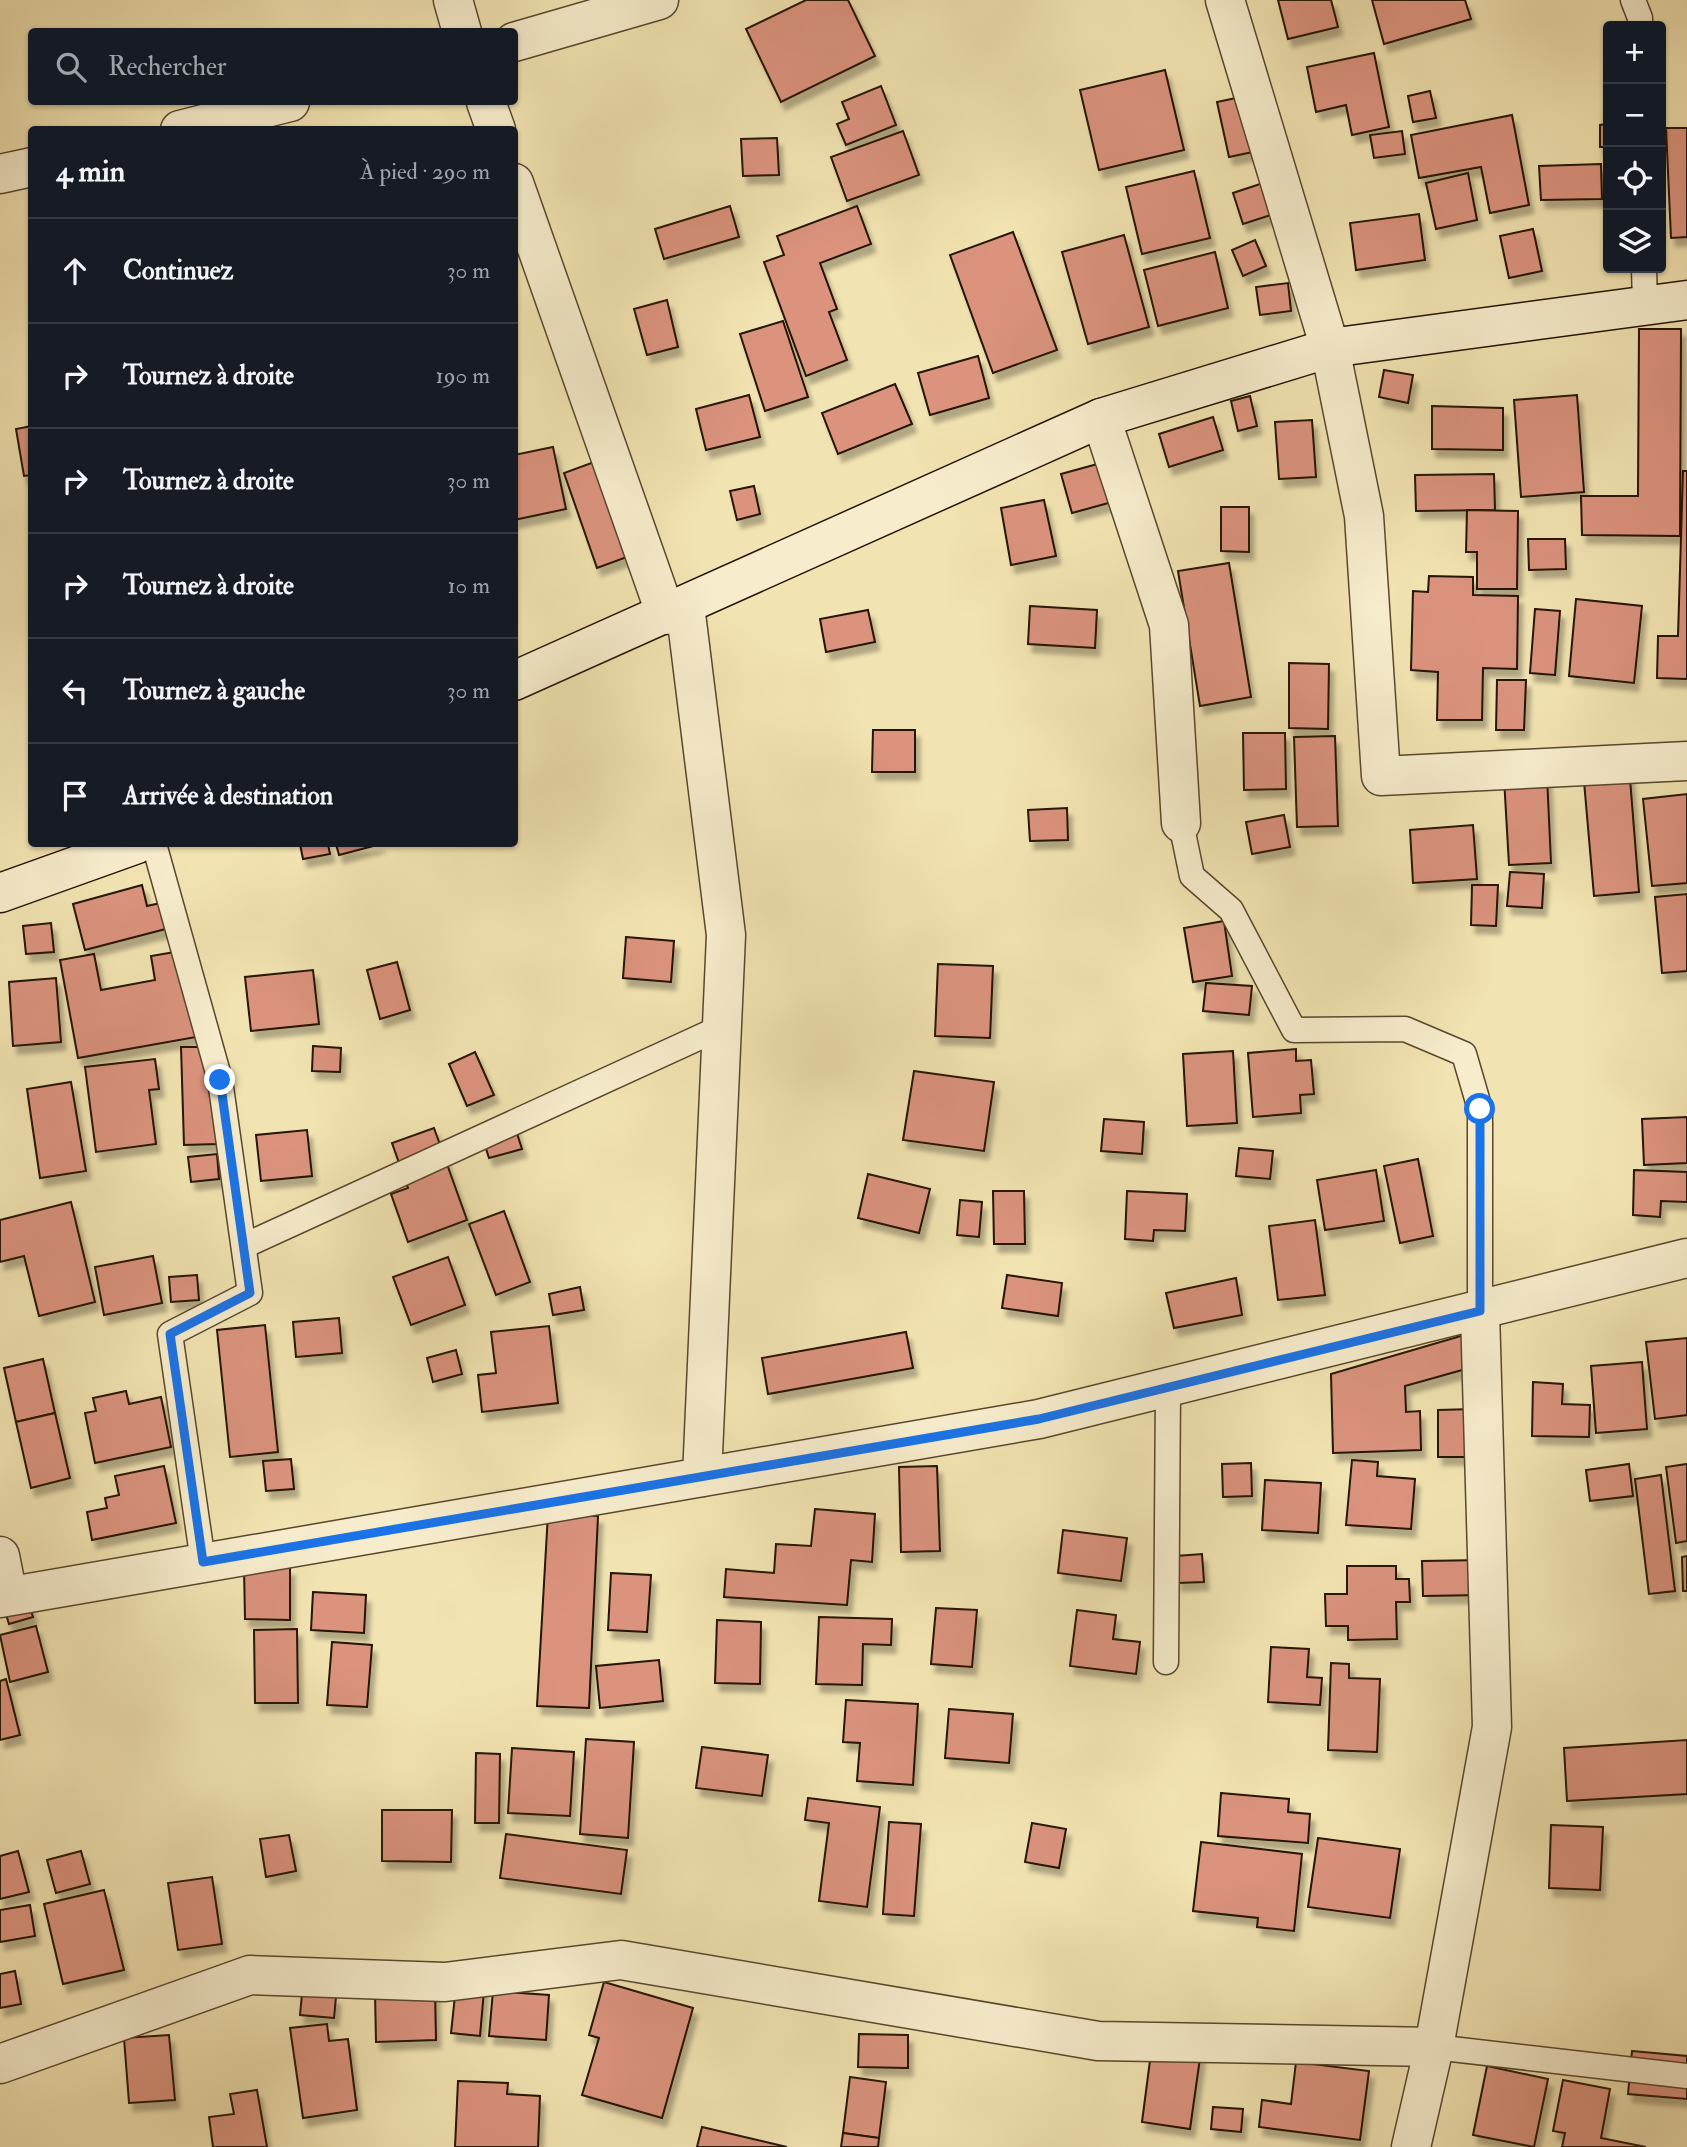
<!DOCTYPE html>
<html lang="fr">
<head>
<meta charset="utf-8">
<style>
	body { margin:0; font-family:"IM FELL Double Pica",serif; background:#20242c; color:#f1f3f6 }
	.controls { position:absolute; right:21px; top:21px; display:grid; overflow:hidden; border-radius:7px; box-shadow:0 2px 5px #0004 }
	.controls button { width:63px; height:63px; display:grid; place-items:center; padding:0; border:0; border-bottom:2px solid #363941; background:#171b24; color:#f1f3f6; font:35px sans-serif }
	.stop { position:absolute; width:21px; height:21px; margin:-16px; border:5px solid #1a73e8; border-radius:50%; background:#fff }
	.stop.end { background:#1a73e8; border-color:#fff; box-shadow:0 2px 7px #0008 }
	.list { margin:0; padding:0; list-style:none }
	h2 { display:flex; justify-content:space-between; align-items:center; height:91px; margin:0; padding:0 28px; font-size:30px }
	h2 small { font-size:23px; font-weight:400; color:#9ea1a6 }
	.list li { display:grid; grid-template-columns:46px 1fr auto; gap:21px; align-items:center; box-sizing:border-box; height:105px; padding:0 28px; border-top:2px solid #363941 }
	.list b { display:block; font-size:26px; white-space:nowrap }
	.list em { font-size:23px; font-style:normal; color:#9ea1a6 }
	.icon { flex:none; width:38px; height:38px; fill:none; stroke:currentColor; stroke-width:2; stroke-linecap:round; stroke-linejoin:round }
	.map { position:relative; flex:none; width:1687px; height:2147px; overflow:hidden }
	.search { position:absolute; background:#171b24; box-shadow:0 2px 5px #0004; left:28px; top:28px; width:490px; height:77px; display:flex; align-items:center; gap:18px; box-sizing:border-box; padding:0 24px; border-radius:7px; color:#9ea1a6; font-size:26px }
	.panel { position:absolute; background:#171b24; box-shadow:0 2px 5px #0004; left:28px; top:126px; width:490px; height:721px; border-radius:7px }
	.map>svg:first-child { display:block }
	.building { fill:#db937e; stroke:#251300; stroke-width:2; filter:url(#shadow) }
	.lines { fill:none; stroke-linecap:round; stroke-linejoin:round }
	.lane-casing { stroke:#58472c; stroke-width:27 }
	.street-casing { stroke:#58472c; stroke-width:41 }
	.secondary-casing { stroke:#251300; stroke-width:41 }
	.lane { stroke:#f7edcd; stroke-width:24 }
	.street { stroke:#f7edcd; stroke-width:38 }
	.secondary { stroke:#f7edcd; stroke-width:38 }
	.route { stroke:#1a73e8; stroke-width:9 }
</style>
</head>
<body>
<div class="map">
<svg width="1687" height="2147" viewBox="0 0 1687 2147">
	<defs>
		<filter id="shadow"><feDropShadow dx="4.5" dy="8" stdDeviation="2" flood-color="#0004"/></filter>
	</defs>
	<rect width="100%" height="100%" fill="#f2e4b2"/>
	<filter id="stains"><feTurbulence type="fractalNoise" baseFrequency=".00286" numOctaves="4"/><feColorMatrix values="0 0 0 0 .2 0 0 0 0 .09 0 0 0 0 .02 0 0 0 .5 -.17"/></filter>
	<radialGradient id="worn" r=".72"><stop offset=".6" stop-color="#630" stop-opacity="0"/><stop offset="1" stop-color="#630" stop-opacity=".3"/></radialGradient>
	<g class="building">
		<path d="M806,0H848L875,56L781,102L746,29Z"/>
		<path d="M1278,0H1331L1338,27L1288,39Z"/>
		<path d="M1372,0H1465L1471,19L1384,44Z"/>
		<path d="M1374,53L1389,127L1352,135L1346,105L1316,112L1307,67Z"/>
		<path d="M1165,70L1184,150L1099,170L1080,90Z"/>
		<path d="M881,86L896,125L846,145L837,124L849,119L842,102Z"/>
		<path d="M1430,91L1436,118L1413,122L1408,96Z"/>
		<path d="M1255,94L1267,149L1229,157L1217,102Z"/>
		<path d="M1512,115L1529,205L1490,213L1481,167L1419,178L1411,135Z"/>
		<path d="M1608,124V147H1600V125Z"/>
		<path d="M1666,128H1687V237L1671,238Z"/>
		<path d="M903,131L919,175L847,201L831,157Z"/>
		<path d="M1402,131L1405,154L1374,158L1370,135Z"/>
		<path d="M777,138L779,175L743,176L741,139Z"/>
		<path d="M1601,164L1602,199L1541,200L1539,166Z"/>
		<path d="M1194,171L1210,238L1142,254L1126,187Z"/>
		<path d="M1468,173L1477,220L1436,229L1426,183Z"/>
		<path d="M1263,183L1274,214L1243,224L1233,193Z"/>
		<path d="M730,206L739,237L664,259L655,229Z"/>
		<path d="M857,206L871,244L820,263L837,309L829,312L847,360L806,376L764,262L784,255L777,236Z"/>
		<path d="M1419,214L1425,260L1356,270L1350,223Z"/>
		<path d="M1533,229L1542,271L1509,278L1500,236Z"/>
		<path d="M1013,232L1057,350L993,373L950,255Z"/>
		<path d="M1124,235L1149,327L1088,344L1062,252Z"/>
		<path d="M1255,240L1266,266L1243,276L1232,250Z"/>
		<path d="M1215,252L1228,308L1158,326L1144,270Z"/>
		<path d="M1288,283L1291,311L1260,315L1256,287Z"/>
		<path d="M667,300L678,347L647,355L634,309Z"/>
		<path d="M783,321L808,397L765,411L740,334Z"/>
		<path d="M1639,329H1681L1680,536L1582,535L1581,496H1638Z"/>
		<path d="M978,356L989,398L930,415L918,373Z"/>
		<path d="M1384,370L1413,375L1408,403L1379,397Z"/>
		<path d="M895,384L912,424L838,454L822,413Z"/>
		<path d="M749,395L760,437L706,450L696,409Z"/>
		<path d="M1577,395L1584,492L1521,497L1514,400Z"/>
		<path d="M1250,396L1257,426L1238,431L1231,401Z"/>
		<path d="M1432,406L1503,408V450L1432,449Z"/>
		<path d="M1213,417L1223,450L1169,467L1159,434Z"/>
		<path d="M1312,420L1316,477L1279,479L1275,422Z"/>
		<path d="M32,426V475L24,476L16,429Z"/>
		<path d="M553,447L566,509L514,520V455Z"/>
		<path d="M1112,460L1123,499L1072,513L1061,474Z"/>
		<path d="M594,462L627,557L597,568L564,473Z"/>
		<path d="M1683,471H1687V679L1657,678L1658,636H1678Z"/>
		<path d="M1494,474L1495,510L1416,511L1415,475Z"/>
		<path d="M754,486L760,514L737,520L730,491Z"/>
		<path d="M1044,500L1056,556L1011,565L1001,508Z"/>
		<path d="M1221,507H1249V552L1221,551Z"/>
		<path d="M1467,510L1518,511L1517,589H1477V552H1466Z"/>
		<path d="M1528,539H1565L1566,569L1529,570Z"/>
		<path d="M1229,563L1251,697L1200,706L1178,571Z"/>
		<path d="M1429,576L1473,577V595L1518,596L1517,669L1483,668L1482,720H1437L1438,672L1411,670L1413,591L1428,592Z"/>
		<path d="M1576,599L1642,606L1634,683L1569,676Z"/>
		<path d="M1030,606L1097,610L1095,648L1028,644Z"/>
		<path d="M1535,609L1560,611L1555,675L1530,673Z"/>
		<path d="M868,610L875,642L826,652L820,619Z"/>
		<path d="M1289,663L1329,664L1328,729L1289,728Z"/>
		<path d="M1497,680H1526L1524,730H1496Z"/>
		<path d="M873,730H915V772H872Z"/>
		<path d="M1243,733H1285L1286,789L1244,790Z"/>
		<path d="M1335,736L1338,826L1297,827L1294,737Z"/>
		<path d="M1629,766L1639,892L1594,896L1583,770Z"/>
		<path d="M1547,776L1551,863L1509,865L1504,778Z"/>
		<path d="M1687,794V883L1652,886L1643,799Z"/>
		<path d="M1067,808L1068,840L1030,841L1028,810Z"/>
		<path d="M1284,815L1290,847L1252,854L1246,822Z"/>
		<path d="M1473,825L1477,879L1413,883L1410,830Z"/>
		<path d="M300,844H328L330,854L303,859Z"/>
		<path d="M336,844H381L339,855Z"/>
		<path d="M1510,872L1544,874L1542,908L1507,906Z"/>
		<path d="M142,885L147,906L174,900L181,925L85,950L73,904Z"/>
		<path d="M1472,885H1498L1496,926L1471,925Z"/>
		<path d="M1687,894V971L1662,973L1655,897Z"/>
		<path d="M1224,921L1232,976L1193,982L1184,928Z"/>
		<path d="M51,923L54,952L26,954L23,926Z"/>
		<path d="M626,937L674,941L671,982L623,978Z"/>
		<path d="M181,951L196,1037L78,1058L60,960L94,954L101,990L155,980L151,956Z"/>
		<path d="M397,962L410,1010L380,1019L367,970Z"/>
		<path d="M938,964L993,966L990,1038L935,1036Z"/>
		<path d="M313,970L319,1024L251,1031L245,977Z"/>
		<path d="M56,978L61,1042L13,1046L9,982Z"/>
		<path d="M1206,983L1252,986L1249,1015L1203,1011Z"/>
		<path d="M313,1046L341,1048L340,1072L312,1071Z"/>
		<path d="M181,1047H214L217,1144L184,1145Z"/>
		<path d="M1296,1049V1061L1311,1060L1314,1094L1300,1095L1301,1113L1253,1117L1248,1053Z"/>
		<path d="M1233,1051L1237,1123L1187,1126L1183,1054Z"/>
		<path d="M475,1052L494,1095L467,1106L449,1064Z"/>
		<path d="M155,1059L159,1089L149,1090L156,1144L96,1152L85,1067Z"/>
		<path d="M914,1071L994,1082L984,1151L903,1140Z"/>
		<path d="M71,1082L86,1171L40,1178L27,1089Z"/>
		<path d="M1687,1117V1163L1644,1165L1642,1119Z"/>
		<path d="M1104,1119L1144,1122L1142,1154L1101,1151Z"/>
		<path d="M513,1121L522,1149L489,1158L480,1130Z"/>
		<path d="M434,1128L467,1220L408,1242L391,1194L408,1188L392,1143Z"/>
		<path d="M307,1130L312,1176L261,1181L256,1135Z"/>
		<path d="M1239,1148L1273,1151L1270,1179L1236,1176Z"/>
		<path d="M217,1154L219,1179L191,1182L188,1157Z"/>
		<path d="M1418,1159L1433,1236L1400,1243L1384,1166Z"/>
		<path d="M1376,1170L1384,1221L1325,1230L1317,1180Z"/>
		<path d="M1634,1170L1687,1172V1202L1661,1201L1660,1217L1633,1215Z"/>
		<path d="M868,1174L930,1189L919,1233L858,1218Z"/>
		<path d="M993,1191H1024L1025,1244H994Z"/>
		<path d="M1127,1191L1187,1194L1185,1231L1154,1230L1153,1241L1125,1239Z"/>
		<path d="M960,1200L982,1202L979,1237L957,1235Z"/>
		<path d="M71,1202L95,1302L39,1316L24,1256L0,1262V1220Z"/>
		<path d="M504,1211L530,1282L496,1295L469,1224Z"/>
		<path d="M1315,1220L1325,1295L1278,1300L1269,1226Z"/>
		<path d="M153,1256L162,1303L104,1315L95,1267Z"/>
		<path d="M448,1257L465,1305L411,1325L393,1277Z"/>
		<path d="M197,1275L199,1300L171,1302L169,1277Z"/>
		<path d="M1007,1275L1062,1283L1058,1316L1002,1308Z"/>
		<path d="M1236,1278L1242,1315L1174,1328L1166,1293Z"/>
		<path d="M580,1287L584,1310L553,1315L549,1294Z"/>
		<path d="M339,1318L342,1353L296,1357L293,1322Z"/>
		<path d="M265,1325L278,1452L230,1457L217,1330Z"/>
		<path d="M549,1326L558,1403L482,1412L478,1375L496,1373L491,1332Z"/>
		<path d="M906,1332L913,1368L768,1394L762,1358Z"/>
		<path d="M1471,1333L1480,1365L1405,1386L1406,1412L1420,1411L1421,1450L1333,1453L1331,1374Z"/>
		<path d="M1687,1338V1415L1655,1419L1646,1342Z"/>
		<path d="M456,1350L462,1374L433,1382L427,1358Z"/>
		<path d="M43,1359L55,1413L16,1422L4,1368Z"/>
		<path d="M1642,1362L1647,1429L1596,1433L1591,1366Z"/>
		<path d="M1533,1382L1563,1384L1562,1404L1590,1405L1589,1437L1532,1436Z"/>
		<path d="M126,1391L129,1404L161,1397L171,1447L95,1463L85,1413L96,1411L93,1398Z"/>
		<path d="M1473,1409V1457H1438V1410Z"/>
		<path d="M55,1413L70,1478L31,1488L16,1422Z"/>
		<path d="M291,1459L294,1489L266,1491L263,1461Z"/>
		<path d="M1352,1460L1378,1462L1377,1476L1415,1479L1411,1529L1346,1525Z"/>
		<path d="M1251,1463L1252,1496L1223,1497L1222,1464Z"/>
		<path d="M1629,1464L1633,1496L1590,1501L1586,1470Z"/>
		<path d="M1687,1464V1541L1676,1543L1666,1467Z"/>
		<path d="M164,1466L176,1523L92,1540L87,1512L107,1508L105,1498L119,1495L115,1476Z"/>
		<path d="M937,1466L940,1551L901,1552L899,1467Z"/>
		<path d="M1661,1475L1675,1591L1649,1594L1635,1479Z"/>
		<path d="M1265,1480L1321,1483L1318,1533L1262,1530Z"/>
		<path d="M815,1509L875,1514L872,1562L851,1560L847,1605L724,1597L726,1569L774,1573L776,1544L811,1546Z"/>
		<path d="M548,1513L598,1516L589,1708L537,1706Z"/>
		<path d="M1063,1530L1127,1538L1121,1581L1058,1573Z"/>
		<path d="M1202,1554L1204,1582L1177,1583L1176,1556Z"/>
		<path d="M1687,1556V1591H1683L1682,1557Z"/>
		<path d="M1484,1560V1595L1423,1596L1422,1561Z"/>
		<path d="M1347,1566H1396V1579H1409L1410,1602H1396L1397,1639L1348,1640V1626H1326L1325,1594H1347Z"/>
		<path d="M244,1568H290V1620L245,1619Z"/>
		<path d="M611,1573L651,1575L647,1632L608,1630Z"/>
		<path d="M25,1591L33,1617L9,1624L1,1598Z"/>
		<path d="M313,1592L366,1595L364,1633L311,1630Z"/>
		<path d="M936,1608L977,1610L972,1667L931,1664Z"/>
		<path d="M1077,1610L1116,1615L1113,1639L1140,1642L1136,1674L1070,1666Z"/>
		<path d="M819,1617L892,1619L891,1645L863,1644L862,1685L816,1684Z"/>
		<path d="M717,1620L761,1622L760,1684L715,1683Z"/>
		<path d="M36,1626L48,1672L10,1682L0,1635Z"/>
		<path d="M297,1629L298,1703H255L254,1630Z"/>
		<path d="M332,1642L372,1645L367,1707L327,1705Z"/>
		<path d="M1271,1647L1309,1649L1307,1677L1322,1678L1320,1705L1268,1702Z"/>
		<path d="M659,1660L663,1701L600,1708L596,1666Z"/>
		<path d="M1331,1663L1349,1664V1678L1380,1679L1377,1752L1328,1750Z"/>
		<path d="M6,1679L20,1735L0,1740V1681Z"/>
		<path d="M846,1700L918,1704L913,1785L857,1781L860,1743L843,1742Z"/>
		<path d="M949,1709L1013,1714L1009,1763L945,1758Z"/>
		<path d="M586,1739L634,1742L628,1838L580,1834Z"/>
		<path d="M1687,1740V1794L1567,1801L1564,1748Z"/>
		<path d="M702,1747L768,1755L762,1796L696,1788Z"/>
		<path d="M512,1748L574,1752L570,1816L508,1813Z"/>
		<path d="M476,1753L500,1754L499,1823H475Z"/>
		<path d="M1221,1793L1289,1799L1288,1812L1310,1814L1308,1843L1218,1836Z"/>
		<path d="M808,1798L880,1807L867,1907L819,1901L829,1823L805,1820Z"/>
		<path d="M382,1810H452L451,1862L382,1861Z"/>
		<path d="M889,1822L921,1824L914,1916L883,1914Z"/>
		<path d="M1032,1823L1066,1829L1059,1868L1025,1862Z"/>
		<path d="M1551,1825L1603,1827L1600,1890L1549,1888Z"/>
		<path d="M506,1834L627,1850L621,1894L500,1878Z"/>
		<path d="M289,1835L296,1871L266,1877L260,1839Z"/>
		<path d="M1318,1838L1400,1849L1390,1918L1308,1907Z"/>
		<path d="M1201,1842L1302,1854L1294,1931L1257,1927L1258,1918L1193,1911Z"/>
		<path d="M18,1851L29,1892L0,1899V1856Z"/>
		<path d="M81,1851L90,1884L56,1893L47,1860Z"/>
		<path d="M212,1877L222,1944L178,1950L168,1883Z"/>
		<path d="M104,1890L124,1970L63,1984L44,1904Z"/>
		<path d="M30,1905L35,1936L0,1942V1910Z"/>
		<path d="M15,1971L21,2004L0,2008V1974Z"/>
		<path d="M457,1977L485,1979L480,2036L451,2033Z"/>
		<path d="M604,1982L693,2008L662,2118L582,2095L599,2038L589,2035Z"/>
		<path d="M435,1990L436,2040L376,2042L375,1992Z"/>
		<path d="M493,1991L549,1995L546,2040L489,2036Z"/>
		<path d="M302,1994L336,1997L334,2018L300,2015Z"/>
		<path d="M327,2024L329,2041L348,2039L357,2110L303,2118L290,2028Z"/>
		<path d="M859,2034L908,2035V2068L858,2067Z"/>
		<path d="M169,2035L175,2100L129,2103L124,2038Z"/>
		<path d="M1152,2045L1201,2051L1190,2129L1142,2122Z"/>
		<path d="M1632,2051L1687,2056V2099L1628,2094Z"/>
		<path d="M1296,2062L1369,2071L1360,2140L1259,2127L1262,2100L1291,2104Z"/>
		<path d="M1487,2066L1548,2079L1534,2147L1473,2135Z"/>
		<path d="M850,2077L886,2082L879,2138L843,2133Z"/>
		<path d="M1563,2080L1610,2089L1601,2138L1646,2147H1562L1565,2133L1553,2131Z"/>
		<path d="M458,2081L508,2083L507,2094L540,2096L538,2147H455Z"/>
		<path d="M257,2090L267,2147H213L209,2117L234,2114L230,2094Z"/>
		<path d="M1213,2107L1243,2109L1241,2132L1211,2129Z"/>
		<path d="M702,2127L787,2147H697Z"/>
		<path d="M843,2133L879,2138L878,2147H841Z"/>
	</g>
	<g class="lines">
		<g class="lane-casing">
			<g id="lane">
				<path d="M1633,0L1640,18V26"/>
				<path d="M1644,268L1645,304"/>
				<path d="M1181,823L1192,876L1231,910L1294,1030L1405,1029L1464,1054L1480,1109V1312"/>
				<path d="M154,844L220,1080L250,1293L170,1334L203,1562"/>
				<path d="M244,1246L722,1027"/>
				<path d="M1166,1662L1168,1388"/>
				<path d="M1434,2047L1687,2076"/>
			</g>
		</g>
		<g class="street-casing">
			<g id="street">
				<path d="M453,0L462,32"/>
				<path d="M1225,0L1330,348L1364,516L1381,776L1687,761"/>
				<path d="M514,42L659,0"/>
				<path d="M486,102L496,130"/>
				<path d="M180,130L290,102"/>
				<path d="M0,174L32,167"/>
				<path d="M514,183L666,615"/>
				<path d="M1101,418L1169,625L1181,823"/>
				<path d="M685,606L726,935L702,1477"/>
				<path d="M0,1556L8,1596"/>
				<path d="M0,1598L1039,1419L1687,1258"/>
				<path d="M0,2064L250,1975L445,1982L621,1960L1098,2041L1434,2047"/>
				<path d="M1411,2147L1434,2047L1492,1727L1480,1312"/>
			</g>
		</g>
		<g class="secondary-casing">
			<g id="secondary">
				<path d="M514,681L1101,418L1330,348L1687,300"/>
				<path d="M0,893L137,844"/>
			</g>
		</g>
		<use href="#lane" class="lane"/>
		<use href="#street" class="street"/>
		<use href="#secondary" class="secondary"/>
	</g>
	<g class="lines">
		<path class="route" d="M220,1080L250,1293L170,1334L203,1562L1039,1419L1480,1311V1109"/>
	</g>
	<rect width="100%" height="100%" filter="url(#stains)"/>
	<rect width="100%" height="100%" fill="url(#worn)"/>
</svg>
<div class="controls">
<button>+</button>
<button>−</button>
<button><svg class="icon" aria-label="locate" viewBox="0 0 24 24"><circle cx="12" cy="12" r="6"/><path d="M12 2v4M12 18v4M2 12h4M18 12h4"/></svg></button>
<button><svg class="icon" aria-label="layers" viewBox="0 0 24 24"><path d="M12 4l9 5-9 5-9-5zM3 14l9 5 9-5"/></svg></button>
</div>
<div class="stop" style="left:1480px;top:1109px"></div>
<div class="stop end" style="left:220px;top:1080px"></div>
<div class="search"><svg class="icon" aria-label="search" viewBox="0 0 24 24"><circle cx="10" cy="10" r="6"/><path d="M15 15l6 6"/></svg>Rechercher</div>
<section class="panel">
<h2>4 min<small>À pied · 290 m</small></h2>
<ul class="list">
<li><svg class="icon" aria-label="ahead" viewBox="0 0 24 24"><path d="M12 20V5M6 11l6-6 6 6"/></svg><div><b>Continuez</b></div><em>30 m</em></li>
<li><svg class="icon" aria-label="right" viewBox="0 0 24 24"><path d="M7 20v-9h11M14 6l5 5-5 5"/></svg><div><b>Tournez à droite</b></div><em>190 m</em></li>
<li><svg class="icon" aria-label="right" viewBox="0 0 24 24"><path d="M7 20v-9h11M14 6l5 5-5 5"/></svg><div><b>Tournez à droite</b></div><em>30 m</em></li>
<li><svg class="icon" aria-label="right" viewBox="0 0 24 24"><path d="M7 20v-9h11M14 6l5 5-5 5"/></svg><div><b>Tournez à droite</b></div><em>10 m</em></li>
<li><svg class="icon" aria-label="left" viewBox="0 0 24 24"><path d="M17 20v-9H6M10 6l-5 5 5 5"/></svg><div><b>Tournez à gauche</b></div><em>30 m</em></li>
<li><svg class="icon" aria-label="arrive" viewBox="0 0 24 24"><path d="M6 21V4h12l-3 4 3 4H6"/></svg><div><b>Arrivée à destination</b></div></li>
</ul>
</section>
</div>
</body>
</html>
